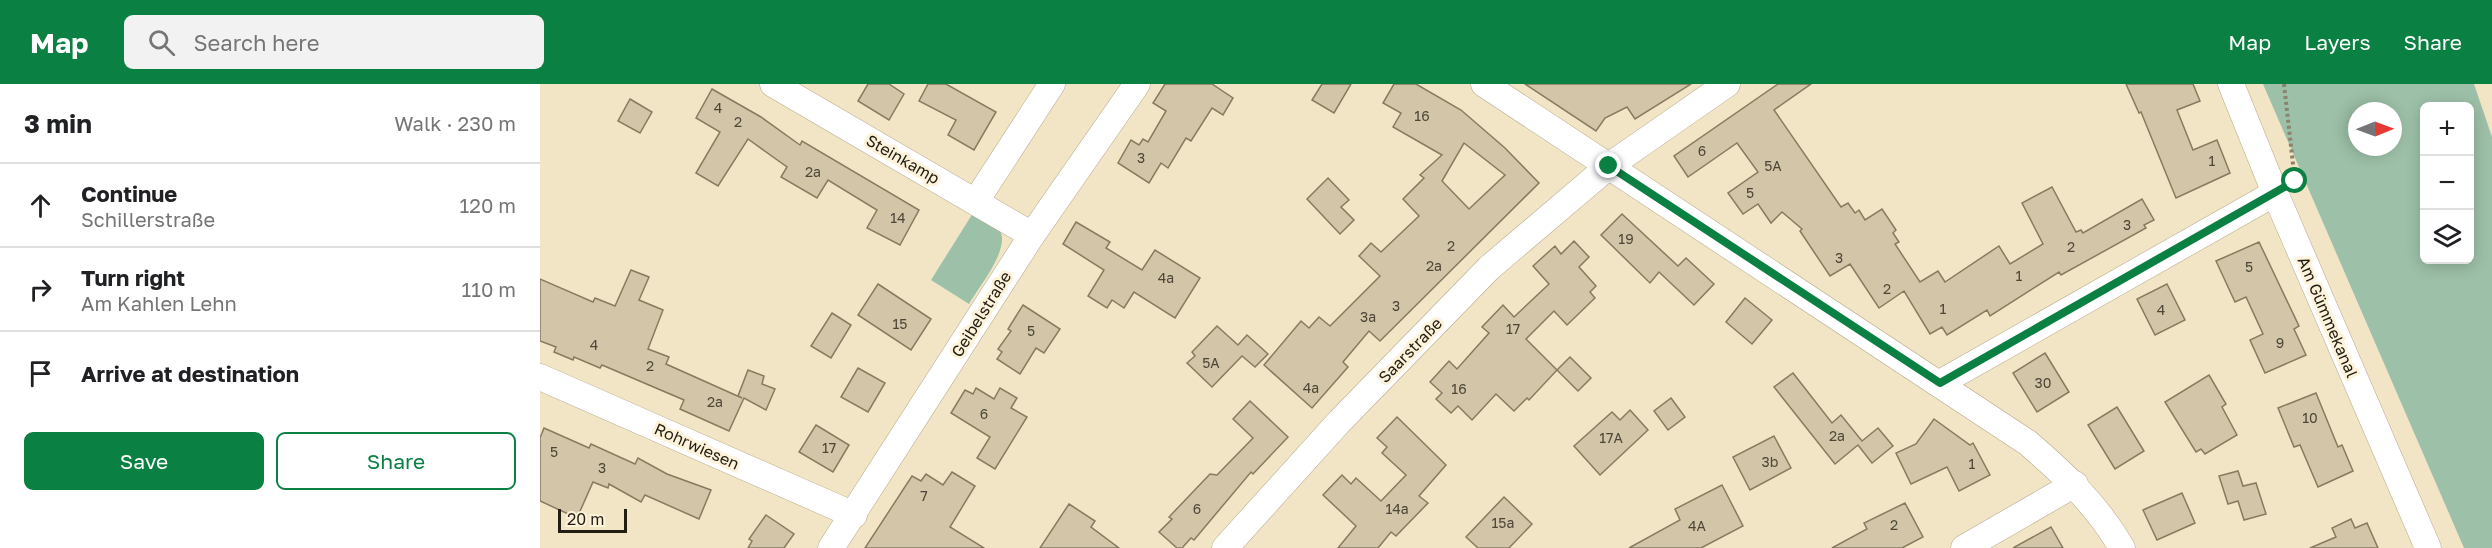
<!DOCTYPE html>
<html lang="en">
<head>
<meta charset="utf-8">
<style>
	body { margin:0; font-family:"Golos Text",sans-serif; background:#f2f2f2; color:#202124 }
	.controls { position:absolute; right:18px; top:18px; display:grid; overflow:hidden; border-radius:9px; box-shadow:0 3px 15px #0003 }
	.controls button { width:54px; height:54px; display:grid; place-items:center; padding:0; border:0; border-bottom:2px solid #e0e0e0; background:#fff; color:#202124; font:30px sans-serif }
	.compass { position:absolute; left:1808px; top:18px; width:54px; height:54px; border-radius:50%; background:#fff; box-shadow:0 3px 15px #0003; rotate:89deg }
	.scale { position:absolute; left:18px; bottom:15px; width:69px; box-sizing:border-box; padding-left:6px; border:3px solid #221d12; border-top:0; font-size:16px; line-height:21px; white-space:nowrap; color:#221d12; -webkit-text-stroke:4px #fdf2da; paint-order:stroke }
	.stop { position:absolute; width:18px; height:18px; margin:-14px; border:4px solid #0b8043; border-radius:50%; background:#fff }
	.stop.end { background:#0b8043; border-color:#fff; box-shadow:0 2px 6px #0008 }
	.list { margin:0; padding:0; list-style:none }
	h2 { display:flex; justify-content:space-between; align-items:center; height:78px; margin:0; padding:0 24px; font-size:26px }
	h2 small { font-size:20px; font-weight:400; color:#757577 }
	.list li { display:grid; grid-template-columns:39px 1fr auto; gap:18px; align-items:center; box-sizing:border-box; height:84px; padding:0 24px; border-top:2px solid #e0e0e0 }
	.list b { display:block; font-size:22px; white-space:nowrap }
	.list p { margin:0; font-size:20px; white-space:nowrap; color:#757577 }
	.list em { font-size:20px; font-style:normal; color:#757577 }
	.actions { display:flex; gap:12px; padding:18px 24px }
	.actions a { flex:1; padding:14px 0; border:2px solid #0b8043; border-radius:9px; text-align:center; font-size:21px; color:#0b8043 }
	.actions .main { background:#0b8043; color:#fff }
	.icon { flex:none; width:33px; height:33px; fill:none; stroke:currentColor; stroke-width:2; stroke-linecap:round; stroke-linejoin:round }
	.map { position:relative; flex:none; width:1952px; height:464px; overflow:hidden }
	header { display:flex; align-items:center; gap:36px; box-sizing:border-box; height:84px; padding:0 30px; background:#0b8043; color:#fff }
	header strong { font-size:28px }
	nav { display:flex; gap:33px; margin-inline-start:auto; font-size:21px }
	.search { width:420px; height:54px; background:#f2f2f2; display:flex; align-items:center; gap:15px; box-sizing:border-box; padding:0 21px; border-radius:9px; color:#757577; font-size:22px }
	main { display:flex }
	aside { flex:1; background:#fff }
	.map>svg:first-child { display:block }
	.green { fill:#9dc0a8; fill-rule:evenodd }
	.building { fill:#d2c5a8; stroke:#877b5f; stroke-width:1.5; fill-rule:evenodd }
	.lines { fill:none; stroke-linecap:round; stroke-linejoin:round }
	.street-casing { stroke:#b5a98c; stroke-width:27 }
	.path { stroke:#8c836e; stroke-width:4; stroke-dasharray:3 3; stroke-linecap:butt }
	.street { stroke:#fff; stroke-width:26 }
	.route { stroke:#0b8043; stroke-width:8 }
	.labels { text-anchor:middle; stroke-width:6; stroke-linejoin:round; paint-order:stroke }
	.number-label { font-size:14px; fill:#4e4738 }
	.street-label { font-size:16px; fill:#221d12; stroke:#fdf2da }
</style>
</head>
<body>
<header>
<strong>Map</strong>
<div class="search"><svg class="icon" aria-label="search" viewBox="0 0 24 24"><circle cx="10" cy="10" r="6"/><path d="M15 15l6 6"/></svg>Search here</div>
<nav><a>Map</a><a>Layers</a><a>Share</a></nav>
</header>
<main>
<aside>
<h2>3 min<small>Walk · 230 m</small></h2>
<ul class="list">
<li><svg class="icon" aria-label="ahead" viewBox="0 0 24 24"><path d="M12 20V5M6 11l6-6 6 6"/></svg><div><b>Continue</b><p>Schillerstraße</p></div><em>120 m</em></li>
<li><svg class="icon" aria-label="right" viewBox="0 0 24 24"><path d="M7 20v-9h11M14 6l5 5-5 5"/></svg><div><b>Turn right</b><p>Am Kahlen Lehn</p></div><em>110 m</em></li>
<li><svg class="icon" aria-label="arrive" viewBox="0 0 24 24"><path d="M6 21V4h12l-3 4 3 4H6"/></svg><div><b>Arrive at destination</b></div></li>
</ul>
<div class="actions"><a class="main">Save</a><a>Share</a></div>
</aside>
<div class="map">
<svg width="1952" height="464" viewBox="0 0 1952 464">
	<rect width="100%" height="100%" fill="#f2e5c6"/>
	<g class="green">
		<path d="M1723,0H1934L1952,53V464H1924ZM1884,22H1930V176H1884ZM1817,27H1853V63H1817Z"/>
		<path d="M433,129C441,133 451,138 458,144C474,161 438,204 429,220L391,196Z"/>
	</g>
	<g class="building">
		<path d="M328,0H349L364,10L349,36L318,17Z"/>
		<path d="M388,0H406L456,28L434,66L408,51L416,36L379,17Z"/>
		<path d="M625,0H672L693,14L683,31L672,24L651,57L646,54L628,84L621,79L609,99L578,79L591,56L599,61L603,55L608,58L626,27L613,19Z"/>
		<path d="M782,0H811L794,29L772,16Z"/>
		<path d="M854,0H876L921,26L965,64L999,99L840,257L829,247L803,278L808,283L772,324L724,281L761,237L769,244L779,233L790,242L840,192L819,172L831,159L841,168L879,132L863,115L884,94L880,91L902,71L853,43L861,29L843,19ZM924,59L965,91L929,125L902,97Z"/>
		<path d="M985,0H1151L1095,35L1087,23L1065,34L1056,47Z"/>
		<path d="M1238,0H1271L1234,26L1301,123L1308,119L1315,129L1319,126L1325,136L1342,125L1356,146L1353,149L1359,158L1355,160L1380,198L1398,187L1405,198L1459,162L1470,180L1503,160L1482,119L1512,103L1536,148L1541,146L1543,149L1602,115L1614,136L1604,141L1606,144L1521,191L1519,188L1450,232L1447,226L1407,251L1402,243L1390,250L1364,207L1339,224L1310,180L1290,192L1260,147L1262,145L1242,128L1231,139L1218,120L1203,130L1188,109L1218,88L1197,59L1148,93L1134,72Z"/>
		<path d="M1586,0H1653L1660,17L1637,26L1653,66L1677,56L1690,89L1636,114L1601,28L1599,29Z"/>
		<path d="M172,5L221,33L260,61L262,57L379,126L360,161L327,144L337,126L288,96L277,114L241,93L247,83L208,55L178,102L156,89L180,48L156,34Z"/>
		<path d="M90,15L112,28L100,49L78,37Z"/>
		<path d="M788,94L809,116L801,123L814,136L800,150L767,115Z"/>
		<path d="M1082,130L1138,182L1146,174L1174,200L1154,221L1119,188L1110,199L1061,151Z"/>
		<path d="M536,138L570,158L566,164L602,186L615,166L660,194L635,234L594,208L584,224L572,216L567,224L548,212L564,186L523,160Z"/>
		<path d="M1034,157L1049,173L1039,183L1056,202L1050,208L1055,214L1027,241L1014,227L986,255L1017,286L1030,273L1051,294L1038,307L1017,286L989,316L987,314L974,327L956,310L932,336L918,322L911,329L896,315L902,309L890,298L909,277L917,285L949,249L942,243L963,221L974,233L1009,200L993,182L1015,162L1021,170Z"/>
		<path d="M1719,158L1759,242L1754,245L1766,271L1725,289L1710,256L1723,250L1706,213L1695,218L1676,177Z"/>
		<path d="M91,186L109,193L99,216L123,226L108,265L129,273L126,280L202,314L198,312L208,286L224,292L222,300L235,305L226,326L204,314L189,347L140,325L144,316L62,281L60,284L34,273L33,276L14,268L16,263L0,257V195L53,218L55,214L75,222Z"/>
		<path d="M338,200L391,235L371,266L318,231Z"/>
		<path d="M1627,200L1645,236L1615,251L1597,215Z"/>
		<path d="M1205,214L1232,236L1212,260L1186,238Z"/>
		<path d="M483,221L520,245L504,269L496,264L480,290L457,275L462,268L458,265L471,247L468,245Z"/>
		<path d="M292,229L311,241L291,274L271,262Z"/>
		<path d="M677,242L698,261L707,251L728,270L715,283L702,272L672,303L647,279L655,272L652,268Z"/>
		<path d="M1505,269L1529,308L1497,328L1473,289Z"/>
		<path d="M318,284L345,299L328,328L301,313Z"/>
		<path d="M1253,289L1292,339L1301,331L1322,357L1338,344L1353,362L1332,379L1318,361L1295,380L1234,303Z"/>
		<path d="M1669,291L1686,320L1682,323L1697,351L1665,370L1661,365L1656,368L1625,318Z"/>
		<path d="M436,304L454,315L460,304L477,314L471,324L487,333L455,385L437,374L450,353L411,329L425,306L433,310Z"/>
		<path d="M1776,309L1798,363L1802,361L1813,387L1778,403L1760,361L1754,363L1738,324Z"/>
		<path d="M1131,314L1145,333L1128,346L1114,327Z"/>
		<path d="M710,317L748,353L713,390L711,388L654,456L651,454L642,464H637L619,448L632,435L629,433L670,390L677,391L713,354L693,335Z"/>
		<path d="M1577,323L1604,367L1575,385L1548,341Z"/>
		<path d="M1090,326L1108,346L1060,391L1034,362L1072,328L1080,336Z"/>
		<path d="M857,333L906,381L879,412L888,419L856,452L851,448L838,464H798L816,442L783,411L802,391L811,400L816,394L841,417L866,391L842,369L847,363L837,354Z"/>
		<path d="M1394,335L1430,361L1433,359L1450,391L1419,407L1407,383L1371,400L1356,369L1376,360Z"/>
		<path d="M276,341L309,361L293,388L259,368Z"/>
		<path d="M4,344L49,364L51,360L95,380L98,374L127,390L171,406L159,435L105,411L101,418L69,400L68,404L53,398L37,434L0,417V354Z"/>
		<path d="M1234,352L1251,384L1210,406L1193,373Z"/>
		<path d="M1698,387L1703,402L1716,399L1726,430L1704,436L1698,417L1688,420L1679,392Z"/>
		<path d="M412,388L435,402L410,443L444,464H325L372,392L381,397L386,390L403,401Z"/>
		<path d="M1182,401L1203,442L1161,464H1089L1140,436L1135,425Z"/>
		<path d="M1642,409L1655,439L1617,456L1603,426Z"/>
		<path d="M964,413L992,440L969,464H938L926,453Z"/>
		<path d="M1365,419L1383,453L1362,464H1292L1327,445L1324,439Z"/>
		<path d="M529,420L555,437L551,443L579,464H500Z"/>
		<path d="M226,431L254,450L244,464H208L212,457L209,455Z"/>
		<path d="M1811,435L1815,444L1827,439L1838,464H1770L1796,453L1792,444Z"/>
		<path d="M1511,443L1523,464H1473Z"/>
	</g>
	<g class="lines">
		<g class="street-casing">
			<g id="street">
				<path d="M233,0L492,151"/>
				<path d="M944,0L1488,359C1525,391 1557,421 1582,464"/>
				<path d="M1691,0L1735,109L1888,464"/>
				<path d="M436,117L512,0"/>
				<path d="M0,293L314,431"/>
				<path d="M1400,299L1735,109"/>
				<path d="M291,464L492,151L597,0"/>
				<path d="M685,464L799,338L949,184L1069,82L1187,0"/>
				<path d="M1424,464L1535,400"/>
			</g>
		</g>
		<path class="path" d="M1744,0L1754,89"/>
		<use href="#street" class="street"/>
	</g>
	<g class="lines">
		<path class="route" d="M1069,82L1400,299L1755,97"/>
	</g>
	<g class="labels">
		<g class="number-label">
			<text x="178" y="29">4</text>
			<text x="882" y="37">16</text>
			<text x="198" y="43">2</text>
			<text x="1162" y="72">6</text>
			<text x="601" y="79">3</text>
			<text x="1672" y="82">1</text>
			<text x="1233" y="87">5A</text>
			<text x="273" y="93">2a</text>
			<text x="1210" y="114">5</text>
			<text x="358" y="139">14</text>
			<text x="1587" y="146">3</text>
			<text x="1086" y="160">19</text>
			<text x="911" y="167">2</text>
			<text x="1531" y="168">2</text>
			<text x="1299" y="179">3</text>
			<text x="894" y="187">2a</text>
			<text x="1709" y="188">5</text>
			<text x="1479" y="197">1</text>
			<text x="626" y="199">4a</text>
			<text x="1347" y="210">2</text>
			<text x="856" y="227">3</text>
			<text x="1403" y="230">1</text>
			<text x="1621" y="231">4</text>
			<text x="828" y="238">3a</text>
			<text x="360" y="245">15</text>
			<text x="973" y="250">17</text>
			<text x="491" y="252">5</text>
			<text x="1740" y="264">9</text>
			<text x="54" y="266">4</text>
			<text x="671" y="284">5A</text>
			<text x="110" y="287">2</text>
			<text x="1503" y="304">30</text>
			<text x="771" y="309">4a</text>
			<text x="919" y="310">16</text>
			<text x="175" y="323">2a</text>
			<text x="444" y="335">6</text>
			<text x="1770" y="339">10</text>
			<text x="1297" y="357">2a</text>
			<text x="1071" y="359">17A</text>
			<text x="289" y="369">17</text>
			<text x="14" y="373">5</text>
			<text x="1230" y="383">3b</text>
			<text x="1432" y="385">1</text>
			<text x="62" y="389">3</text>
			<text x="384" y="417">7</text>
			<text x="657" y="430">6</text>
			<text x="857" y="430">14a</text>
			<text x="963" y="444">15a</text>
			<text x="1354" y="446">2</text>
			<text x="1157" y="447">4A</text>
		</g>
		<g class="street-label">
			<text transform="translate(363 75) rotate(30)" y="6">Steinkamp</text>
			<text transform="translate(441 230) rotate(-58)" y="6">Geibelstraße</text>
			<text transform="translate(1788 233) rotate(67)" y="6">Am Gümmekanal</text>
			<text transform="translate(870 266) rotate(-46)" y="6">Saarstraße</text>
			<text transform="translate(157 362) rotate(24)" y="6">Rohrwiesen</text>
		</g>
	</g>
</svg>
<div class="controls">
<button>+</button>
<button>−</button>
<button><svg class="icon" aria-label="layers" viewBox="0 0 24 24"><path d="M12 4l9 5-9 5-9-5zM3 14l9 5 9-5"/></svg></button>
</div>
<svg class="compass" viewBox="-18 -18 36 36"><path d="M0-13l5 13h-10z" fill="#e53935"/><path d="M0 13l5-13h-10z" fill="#757577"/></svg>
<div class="scale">20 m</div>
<div class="stop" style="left:1755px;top:97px"></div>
<div class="stop end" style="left:1069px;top:82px"></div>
</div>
</main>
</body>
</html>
